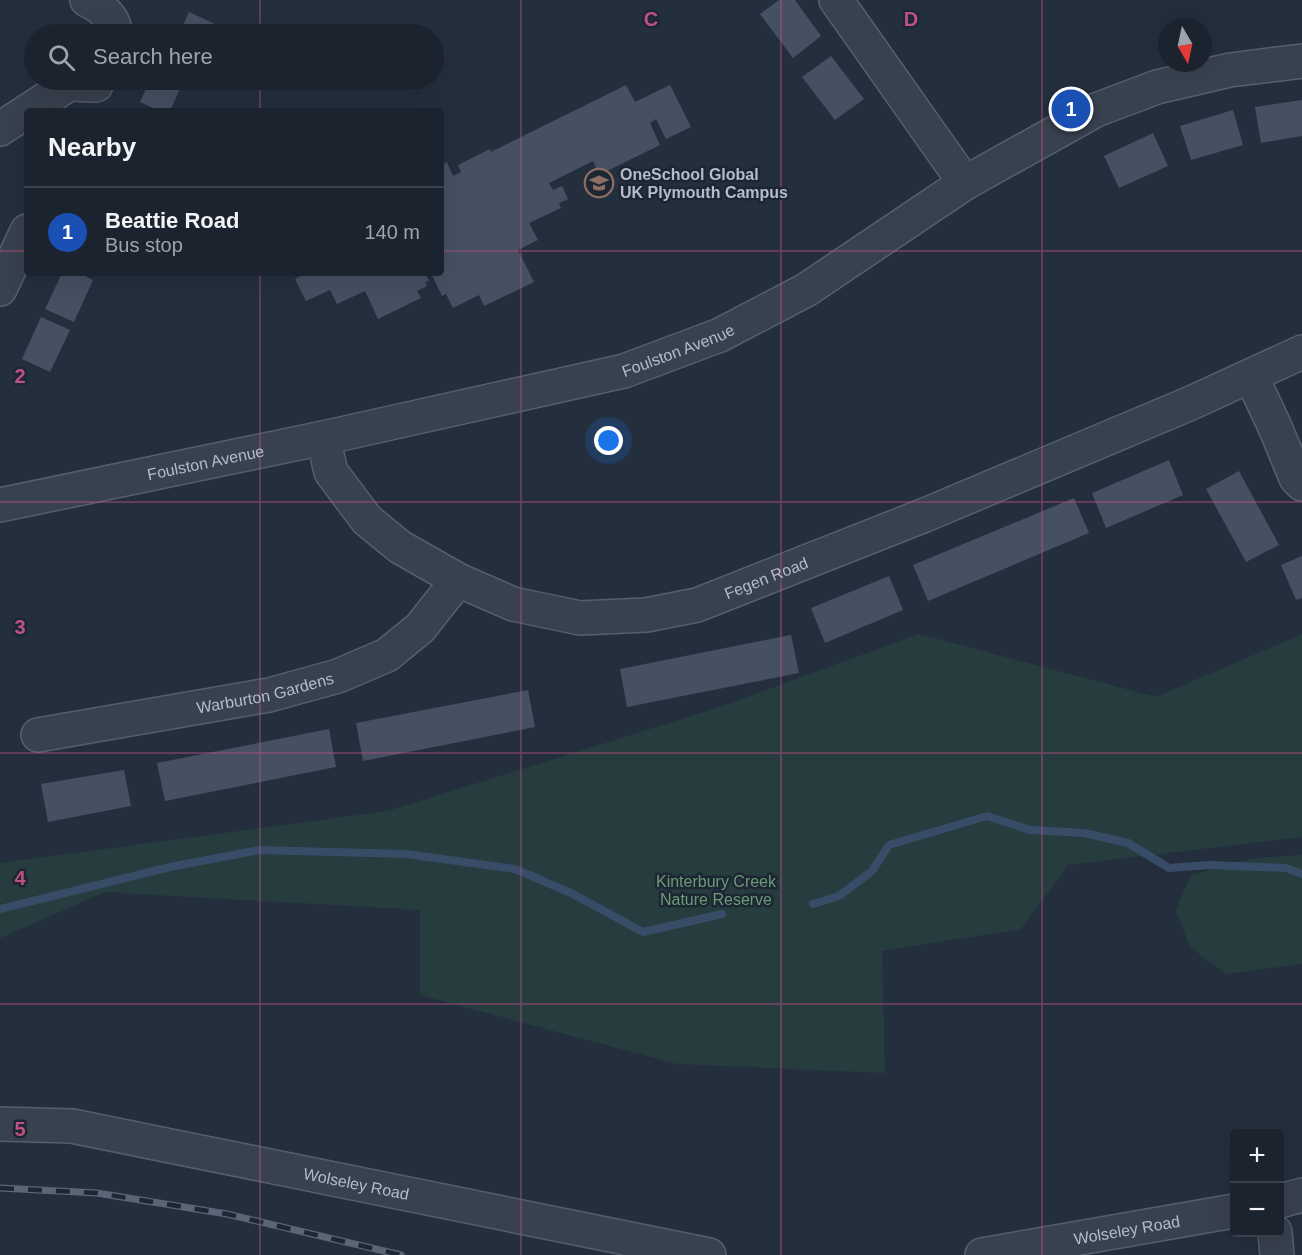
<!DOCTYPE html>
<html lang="en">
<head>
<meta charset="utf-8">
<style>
	body { margin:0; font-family:Arial,sans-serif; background:#242b36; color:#f1f3f6 }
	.controls { position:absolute; right:18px; bottom:18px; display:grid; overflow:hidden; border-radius:6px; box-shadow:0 6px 24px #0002 }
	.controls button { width:54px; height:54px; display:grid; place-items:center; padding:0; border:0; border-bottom:2px solid #39404a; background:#1b232e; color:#f1f3f6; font:30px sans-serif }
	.compass { position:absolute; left:1158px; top:18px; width:54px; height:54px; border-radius:50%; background:#1b232e; box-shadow:0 6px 24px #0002; rotate:171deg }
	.you { position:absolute; left:609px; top:441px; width:21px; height:21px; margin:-15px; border:4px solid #fff; border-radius:50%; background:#1a73e8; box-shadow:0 0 0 9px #1a73e833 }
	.badge { display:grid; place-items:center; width:39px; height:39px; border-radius:50%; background:#8ab4f8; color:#fff; font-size:20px; font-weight:700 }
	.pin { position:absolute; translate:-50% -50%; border:3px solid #fff; box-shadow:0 2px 6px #0006 }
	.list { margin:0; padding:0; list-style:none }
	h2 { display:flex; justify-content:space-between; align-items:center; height:78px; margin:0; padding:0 24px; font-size:26px }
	h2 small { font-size:20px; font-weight:400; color:#a0a4aa }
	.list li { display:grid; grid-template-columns:39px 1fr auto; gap:18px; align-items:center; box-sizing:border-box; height:90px; padding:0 24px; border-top:2px solid #39404a }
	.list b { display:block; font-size:22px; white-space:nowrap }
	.list p { margin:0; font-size:20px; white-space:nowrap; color:#a0a4aa }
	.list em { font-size:20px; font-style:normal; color:#a0a4aa }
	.icon { flex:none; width:33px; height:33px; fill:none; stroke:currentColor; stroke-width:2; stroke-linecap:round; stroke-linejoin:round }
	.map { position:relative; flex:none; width:1302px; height:1255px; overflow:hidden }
	.search { position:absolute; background:#1b232e; box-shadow:0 6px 24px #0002; left:24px; top:24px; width:420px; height:66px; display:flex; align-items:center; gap:15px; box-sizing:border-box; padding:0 21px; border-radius:33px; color:#a0a4aa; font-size:22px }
	.panel { position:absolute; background:#1b232e; box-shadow:0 6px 24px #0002; left:24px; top:108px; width:420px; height:168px; border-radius:6px }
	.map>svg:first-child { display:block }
	.green { fill:#263c3f }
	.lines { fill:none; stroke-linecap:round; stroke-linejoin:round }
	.stream { stroke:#394c67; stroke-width:8 }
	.building { fill:#455162 }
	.minor-casing { stroke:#565f6c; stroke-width:36 }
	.minor { stroke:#38414e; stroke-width:33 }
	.rail-casing { stroke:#5a6575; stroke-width:7 }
	.rail { stroke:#1d2633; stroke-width:4.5; stroke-dasharray:14; stroke-linecap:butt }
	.grid { fill:none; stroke:#bd5182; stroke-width:1.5; stroke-opacity:0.55 }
	.labels { text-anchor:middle; stroke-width:5; stroke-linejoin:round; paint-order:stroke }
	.poi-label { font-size:16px; font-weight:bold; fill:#b4bcc9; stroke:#1d2633; text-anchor:start }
	.street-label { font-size:16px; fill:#b4bcc9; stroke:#1d2633 }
	.park-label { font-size:16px; fill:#6b9a76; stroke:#1d2633 }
	.grid-label { font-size:20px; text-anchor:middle; font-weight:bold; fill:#bd5182; stroke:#1d2633; stroke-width:5; stroke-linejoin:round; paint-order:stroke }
</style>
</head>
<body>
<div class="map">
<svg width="1302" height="1255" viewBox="0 0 1302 1255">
	<rect width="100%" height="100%" fill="#242f3e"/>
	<g class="green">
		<path d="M919,634L1156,697L1302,634V837L1068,865L1021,929L882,951L885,1073L677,1064L420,995V910L105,892L0,938V863L388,811L717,708Z"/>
		<path d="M1302,855V964L1226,974L1190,947L1176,910L1191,875L1256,858Z"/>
	</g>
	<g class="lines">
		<g class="stream">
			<path d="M813,904L839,896L872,871L889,845L987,816L1030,830L1084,833L1128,843L1169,868L1210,865L1286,868L1302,874"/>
			<path d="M0,909L170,867L259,850L406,854L515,869L571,893L643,932L722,914"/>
		</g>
	</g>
	<g class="building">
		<path d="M779,0H795L821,36L793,58L760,14Z"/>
		<path d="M189,12L217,25L213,34H179Z"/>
		<path d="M831,56L864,99L835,120L802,77Z"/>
		<path d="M150,80H184L170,111H159L140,102Z"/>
		<path d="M626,85L635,102L670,85L691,127L666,139L656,119L650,123L660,145L599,175L593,161L549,183L553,190L562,186L568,199L559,203L561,208L529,223L538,240L518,250L534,282L484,306L479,295L453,308L446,294L442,296L431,273H441V165L447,162L453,176L461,172L458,165L490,149L491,152Z"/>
		<path d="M1302,100V136L1261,143L1255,107Z"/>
		<path d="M1233,110L1243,145L1191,160L1180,126Z"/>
		<path d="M1153,133L1168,166L1119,188L1104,156Z"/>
		<path d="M62,273H78L93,280L74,322L45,309Z"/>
		<path d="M306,273H425L429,281L425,282L427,286L417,291L421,298L378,319L365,291L337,304L330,290L306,301L295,279Z"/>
		<path d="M41,317L70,330L50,372L22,359Z"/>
		<path d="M1169,460L1183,495L1106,528L1092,493Z"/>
		<path d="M1239,471L1279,545L1246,562L1206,489Z"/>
		<path d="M1074,498L1089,533L928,601L913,565Z"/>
		<path d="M1302,556V598L1296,600L1281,565Z"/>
		<path d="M889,576L903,610L825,643L811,608Z"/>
		<path d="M791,635L799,673L627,707L620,669Z"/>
		<path d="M528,690L535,727L363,761L356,723Z"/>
		<path d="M329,729L336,767L165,801L157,763Z"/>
		<path d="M124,770L131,806L48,822L41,784Z"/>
	</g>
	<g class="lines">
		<g class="minor-casing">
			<g id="minor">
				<path d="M87,0C101,7 115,17 115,34"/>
				<path d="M836,0L965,183"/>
				<path d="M0,129L69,84L96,85"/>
				<path d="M0,289L27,231"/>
				<path d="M1251,376L1275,427L1296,478L1302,484"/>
				<path id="s1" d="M323,438L331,472L367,520L400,547L458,580L513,604L580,618L646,615L697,605L925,515L1191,403L1302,352"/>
				<path id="s2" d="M0,505L323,438L624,371L720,335L806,290L965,183L1096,110L1157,87L1230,70L1302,61"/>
				<path id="s3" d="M38,735L269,695L338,676L387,655L420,628L458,580"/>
				<path id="s4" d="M0,1124L72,1126L709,1255"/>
				<path d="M1280,1201L1302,1195"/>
				<path d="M1275,1232L1277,1255"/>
				<path id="s5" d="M982,1255L1234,1211"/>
			</g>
		</g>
		<use href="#minor" class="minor"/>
		<g class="rail-casing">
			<path id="rail" d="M0,1188L97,1193L227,1214L401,1255"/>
		</g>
		<use href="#rail" class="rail"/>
	</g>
	<path class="grid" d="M260,0V34M521,0V1255M781,0V1255M1042,0V1255M260,80V111M0,251H27M441,251H1302M260,273V1255M0,502H1302M0,753H1302M0,1004H1302"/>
	<defs>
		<g id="school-ring" transform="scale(1.5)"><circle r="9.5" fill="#1d2633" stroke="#8d6e63" stroke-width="1.5"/><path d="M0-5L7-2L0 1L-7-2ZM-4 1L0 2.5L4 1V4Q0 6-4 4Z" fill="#8d6e63"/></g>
	</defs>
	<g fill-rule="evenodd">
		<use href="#school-ring" x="599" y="183"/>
	</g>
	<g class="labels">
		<g class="poi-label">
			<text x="620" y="180">OneSchool Global<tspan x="620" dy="18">UK Plymouth Campus</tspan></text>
		</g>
		<g class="street-label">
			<text dy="6" stroke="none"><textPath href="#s2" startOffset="696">Foulston Avenue</textPath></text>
			<text dy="6" stroke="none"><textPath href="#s2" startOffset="210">Foulston Avenue</textPath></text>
			<text dy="6" stroke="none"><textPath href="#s1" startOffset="525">Fegen Road</textPath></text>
			<text dy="6" stroke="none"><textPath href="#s3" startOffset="231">Warburton Gardens</textPath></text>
			<text dy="6" stroke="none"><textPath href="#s4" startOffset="362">Wolseley Road</textPath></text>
			<text dy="6" stroke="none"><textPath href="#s5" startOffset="147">Wolseley Road</textPath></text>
		</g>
		<g class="park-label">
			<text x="716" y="887">Kinterbury Creek<tspan x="716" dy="18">Nature Reserve</tspan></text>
		</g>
	</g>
	<g class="grid-label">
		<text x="651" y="26">C</text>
		<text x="911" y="26">D</text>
		<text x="20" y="383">2</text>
		<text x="20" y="634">3</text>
		<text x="20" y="885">4</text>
		<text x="20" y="1136">5</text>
	</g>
</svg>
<div class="controls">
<button>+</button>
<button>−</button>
</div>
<svg class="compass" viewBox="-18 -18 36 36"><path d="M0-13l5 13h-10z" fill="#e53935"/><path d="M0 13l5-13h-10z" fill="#a0a4aa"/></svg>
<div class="you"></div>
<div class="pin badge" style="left:1071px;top:109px;background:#1a4fb4">1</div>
<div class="search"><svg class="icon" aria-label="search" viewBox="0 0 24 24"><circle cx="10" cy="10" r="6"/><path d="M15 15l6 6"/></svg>Search here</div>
<section class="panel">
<h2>Nearby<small></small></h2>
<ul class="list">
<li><span class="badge" style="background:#1a4fb4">1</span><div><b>Beattie Road</b><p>Bus stop</p></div><em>140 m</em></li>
</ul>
</section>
</div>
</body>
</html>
